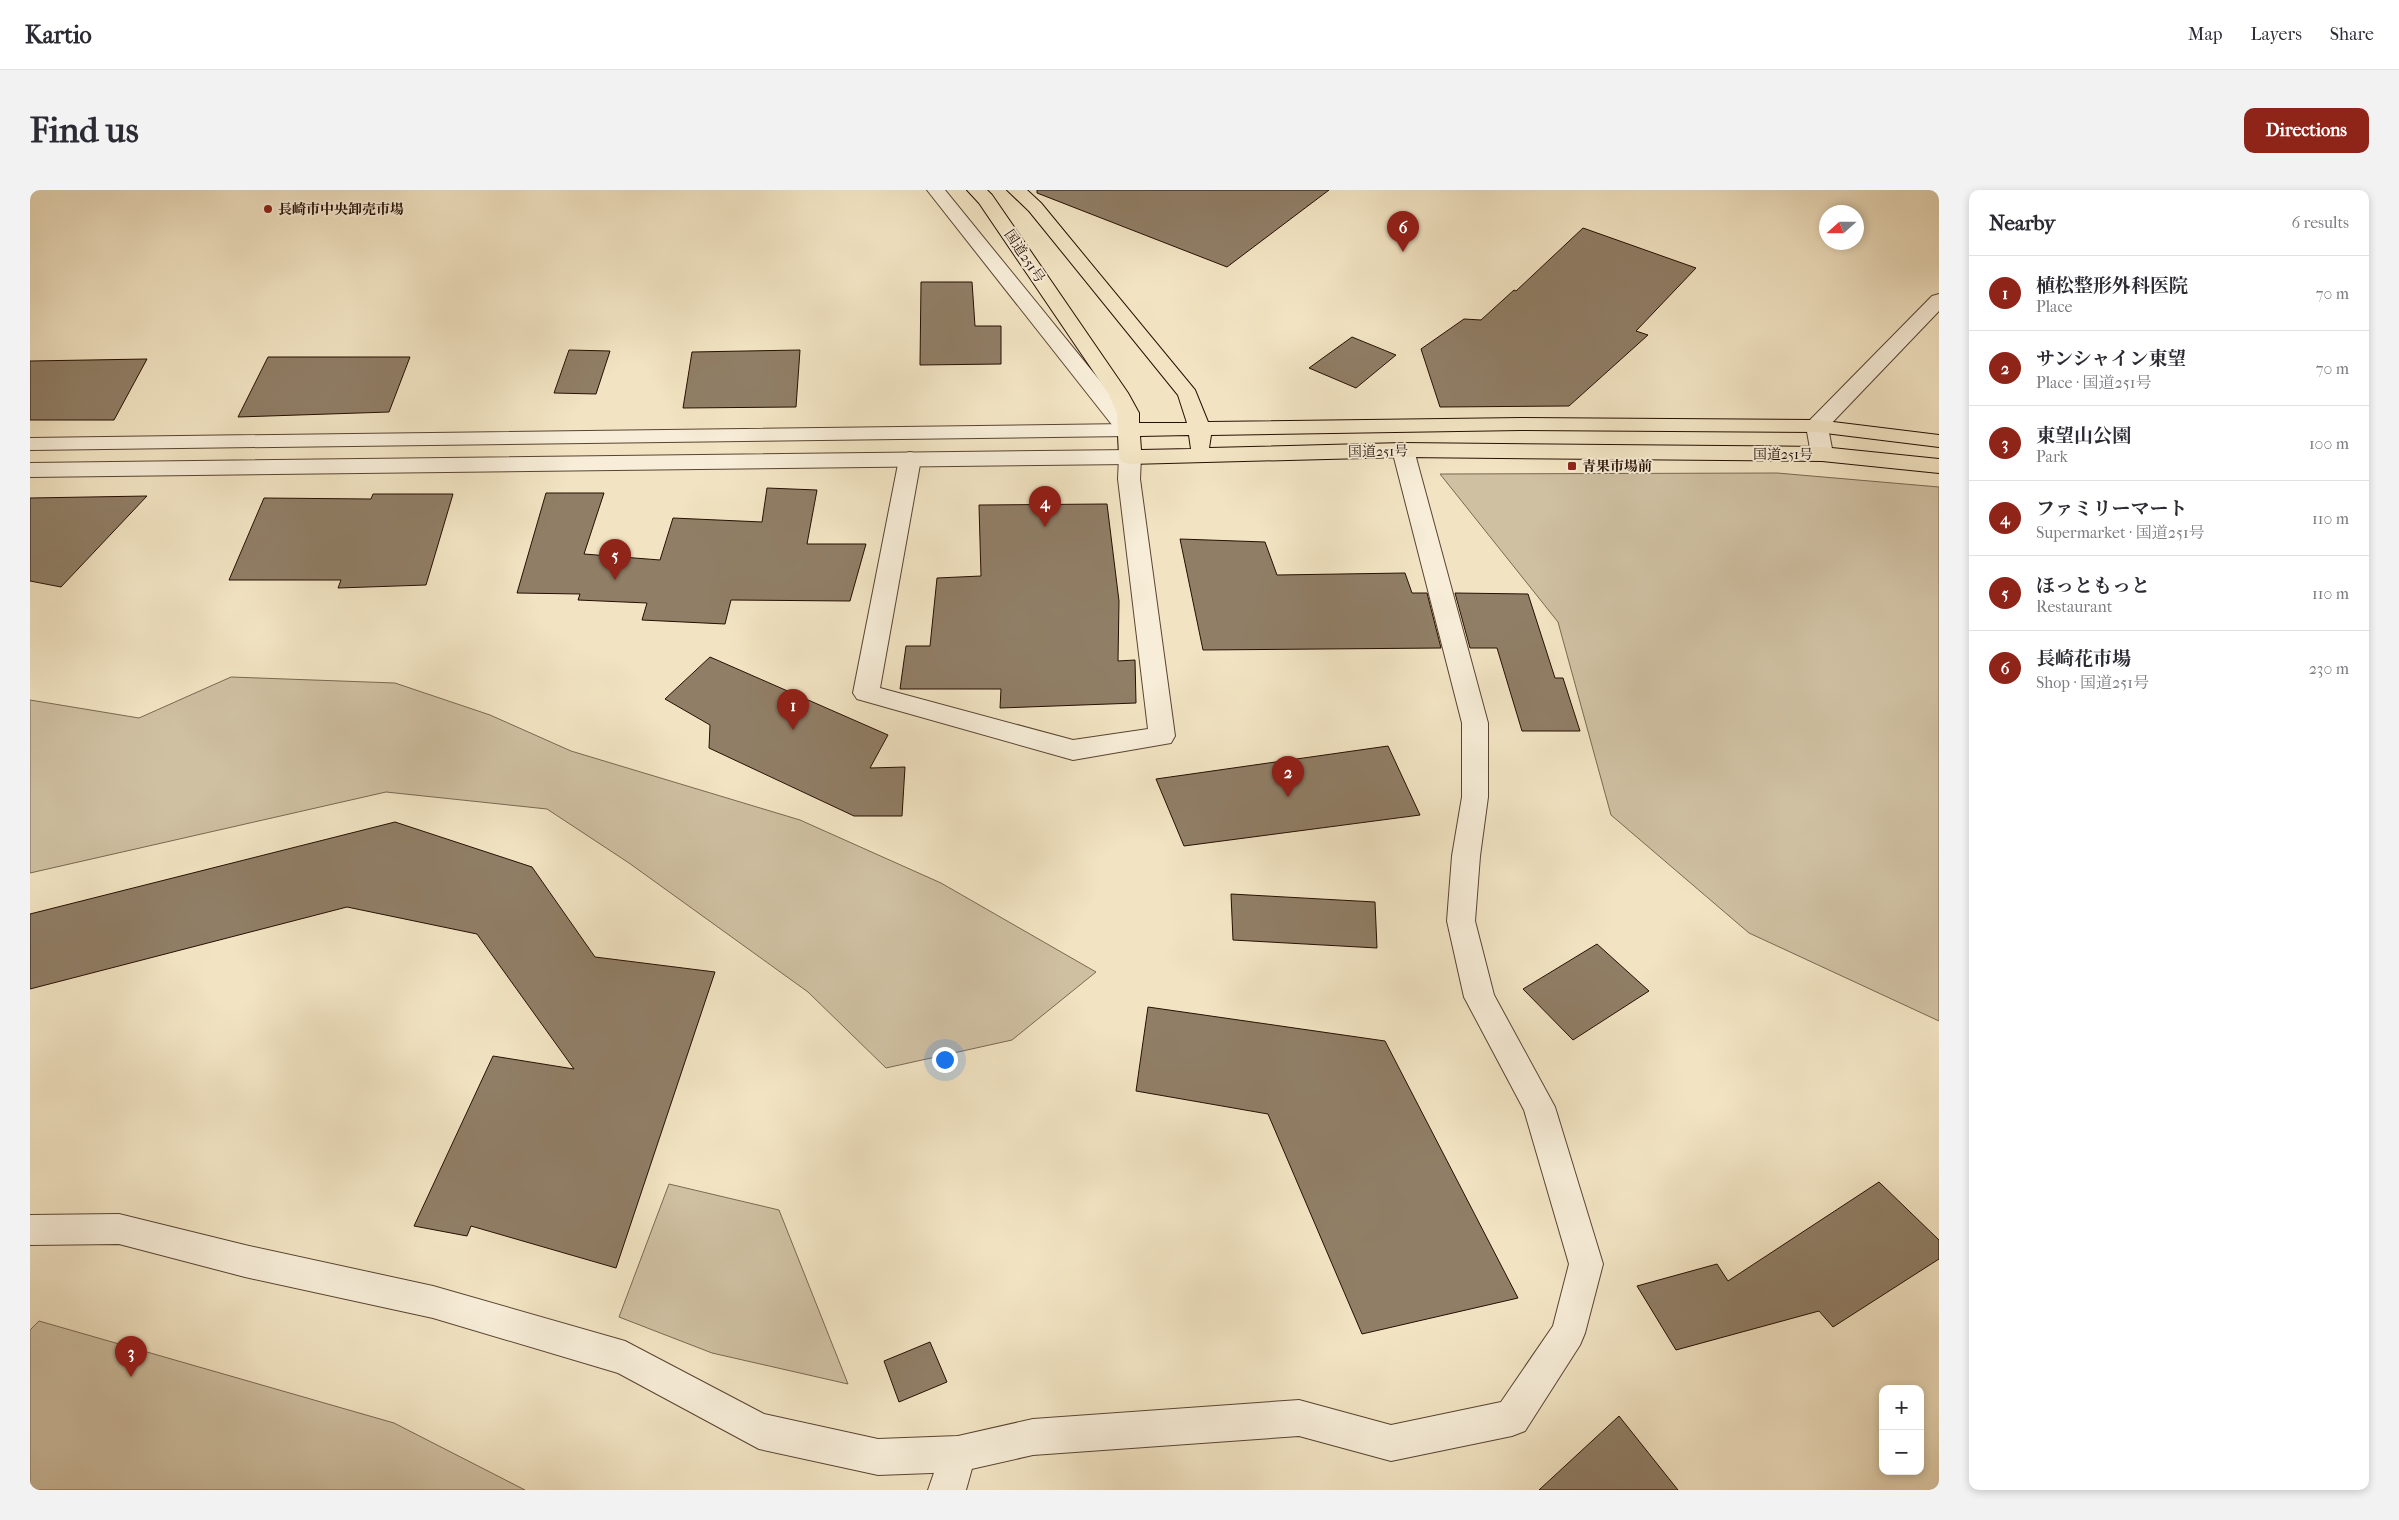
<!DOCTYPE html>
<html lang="en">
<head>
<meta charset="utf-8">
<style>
	body { margin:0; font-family:"IM FELL French Canon","Noto Serif JP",serif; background:#f2f2f3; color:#2b2b33 }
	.controls { position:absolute; right:15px; bottom:15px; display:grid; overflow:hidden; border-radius:10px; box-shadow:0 2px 8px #0003 }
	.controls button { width:45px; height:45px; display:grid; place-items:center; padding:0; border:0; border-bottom:1px solid #e1e1e2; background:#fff; color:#2b2b33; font:25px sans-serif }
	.compass { position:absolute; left:1789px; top:15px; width:45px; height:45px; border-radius:50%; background:#fff; box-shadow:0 2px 8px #0003; rotate:249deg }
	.you { position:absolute; left:914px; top:869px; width:18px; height:18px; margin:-12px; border:4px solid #fff; border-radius:50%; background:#1a73e8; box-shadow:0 0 0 8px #1a73e833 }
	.badge { display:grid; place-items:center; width:32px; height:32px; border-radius:50%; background:#8f2418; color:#fff; font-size:16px; font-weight:700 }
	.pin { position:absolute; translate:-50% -41px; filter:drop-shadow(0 1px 2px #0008) }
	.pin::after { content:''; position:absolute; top:26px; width:18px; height:15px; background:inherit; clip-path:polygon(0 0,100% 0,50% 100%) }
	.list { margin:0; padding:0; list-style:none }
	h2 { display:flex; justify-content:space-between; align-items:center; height:65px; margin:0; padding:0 20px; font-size:21px }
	h2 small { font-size:16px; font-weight:400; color:#7c7c81 }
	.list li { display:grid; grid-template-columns:32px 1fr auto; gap:15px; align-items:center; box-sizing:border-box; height:75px; padding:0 20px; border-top:1px solid #e1e1e2 }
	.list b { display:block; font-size:19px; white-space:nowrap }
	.list p { margin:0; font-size:16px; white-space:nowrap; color:#7c7c81 }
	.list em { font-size:16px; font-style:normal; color:#7c7c81 }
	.map { position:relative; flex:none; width:1909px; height:1300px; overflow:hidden; border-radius:10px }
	header { display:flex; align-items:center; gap:30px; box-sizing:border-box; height:70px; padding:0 25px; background:#fff; border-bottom:1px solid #e1e1e2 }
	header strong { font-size:24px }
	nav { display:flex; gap:28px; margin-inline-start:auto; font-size:18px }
	.intro { display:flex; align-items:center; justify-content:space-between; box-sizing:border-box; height:120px; padding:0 30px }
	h1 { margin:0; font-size:35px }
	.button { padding:12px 22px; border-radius:10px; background:#8f2418; color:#fff; font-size:18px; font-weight:700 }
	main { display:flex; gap:30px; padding:0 30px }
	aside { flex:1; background:#fff; border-radius:10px; box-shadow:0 2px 8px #0003 }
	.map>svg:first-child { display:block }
	.green { fill:#cfc0a2; stroke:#7a6852 }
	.building { fill:#907e66; stroke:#260f02 }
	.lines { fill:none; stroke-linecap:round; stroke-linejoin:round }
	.minor-casing { stroke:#594432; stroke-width:2 }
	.tertiary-casing { stroke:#594432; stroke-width:2 }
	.trunk-casing { stroke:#260f02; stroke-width:2 }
	.minor { fill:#f7edd8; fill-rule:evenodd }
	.tertiary { fill:#f7edd8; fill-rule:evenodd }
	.trunk { fill:#f2e4c3; fill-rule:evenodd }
	.poi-dot { fill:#8f2418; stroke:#f7edd8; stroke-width:2 }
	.labels { text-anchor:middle; stroke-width:4; stroke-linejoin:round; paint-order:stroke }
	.far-poi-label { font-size:14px; font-weight:bold; fill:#260f02; stroke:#f7edd8; text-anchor:start }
	.far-street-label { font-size:14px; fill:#260f02; stroke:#f7edd8 }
</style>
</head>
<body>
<header>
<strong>Kartio</strong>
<nav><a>Map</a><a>Layers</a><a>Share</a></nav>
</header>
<div class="intro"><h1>Find us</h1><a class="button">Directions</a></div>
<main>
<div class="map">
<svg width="1909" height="1300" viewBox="0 0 1909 1300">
	<rect width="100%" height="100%" fill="#f2e4c3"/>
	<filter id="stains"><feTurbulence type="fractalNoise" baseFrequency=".004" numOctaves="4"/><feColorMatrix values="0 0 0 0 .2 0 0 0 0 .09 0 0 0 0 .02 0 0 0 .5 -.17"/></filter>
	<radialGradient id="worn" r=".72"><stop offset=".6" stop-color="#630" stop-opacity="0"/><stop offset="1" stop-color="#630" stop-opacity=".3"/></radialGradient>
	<g class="green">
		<path d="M1747,283L1909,297V831L1719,743L1581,625L1528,432L1410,284Z"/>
		<path d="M201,487L365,493L460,525L541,561L770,630L911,693L1066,782L982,850L856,878L778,802L599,673L517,619L356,602L0,683V510L109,528Z"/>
		<path d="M639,994L749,1020L818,1194L682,1163L589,1127Z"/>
		<path d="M9,1131L364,1233L495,1300H0V1140Z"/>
	</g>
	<g class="building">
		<path d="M1007,0H1299L1197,77L1007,3Z"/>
		<path d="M1553,38L1666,78L1606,141L1618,145L1539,216L1410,217L1391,159L1434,129L1451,130L1484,100L1486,101Z"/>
		<path d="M891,92H942L945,136H971V174L890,175Z"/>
		<path d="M1322,147L1366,165L1326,198L1279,178Z"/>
		<path d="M539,160L580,161L566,204L524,203Z"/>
		<path d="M770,160L766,217L653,218L662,162Z"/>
		<path d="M238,167H380L359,222L208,227Z"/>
		<path d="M117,169L84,230H0V171Z"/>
		<path d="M737,298L787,300L777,354H836L820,411L701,410L695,434L612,430L617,413L548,410L550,404L487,403L516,303H574L554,364L630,370L643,328L732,332Z"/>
		<path d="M343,304H423L396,395L308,398L311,390H199L234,308L341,309Z"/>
		<path d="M117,306L31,397L0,391V308Z"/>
		<path d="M1077,314L1089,411L1088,471L1105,470L1106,513L970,518L971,499H870L876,456H900L907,388L951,386L949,315Z"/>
		<path d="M1150,349L1235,352L1247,385L1375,383L1382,403H1397L1411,458L1173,460Z"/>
		<path d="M1425,403L1498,404L1525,488H1533L1550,541H1492L1467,458H1440Z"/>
		<path d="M680,467L858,545L840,578L875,577L872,626H824L679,558L680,535L635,509Z"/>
		<path d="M1358,556L1390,625L1154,656L1126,589Z"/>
		<path d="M365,632L502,677L565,767L685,782L586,1078L441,1036L437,1046L384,1036L463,866L544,879L447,744L317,717L0,799V724Z"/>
		<path d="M1201,704L1345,712L1347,758L1203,750Z"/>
		<path d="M1567,754L1619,801L1543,850L1493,799Z"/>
		<path d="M1118,817L1355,851L1488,1108L1332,1144L1238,924L1106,901Z"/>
		<path d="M1849,992L1909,1050V1069L1803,1137L1789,1121L1646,1160L1607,1096L1687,1074L1698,1091Z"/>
		<path d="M900,1152L917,1192L869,1212L854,1171Z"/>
		<path d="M1589,1226L1648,1300H1509Z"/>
	</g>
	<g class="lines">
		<g class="minor-casing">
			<g id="minor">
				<path d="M897,0H915L1106,235L1109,240L1106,245L1098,246L1090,245Z"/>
				<path d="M1100,260L1108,262L1111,267L1110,289L1145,546L1141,553L1043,570L827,509L823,503L869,269L872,264L880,262L888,264L891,269L850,498L1043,550L1118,539L1088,289L1089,267L1092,262Z"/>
				<path d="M928,1246L941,1251L946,1264L936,1300H898L915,1251Z"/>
			</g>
		</g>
		<g class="tertiary-casing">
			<g id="tertiary">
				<path d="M1909,104V121L1798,237L1803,264L1800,269L1792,271L1784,269L1781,264L1776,236L1779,231L1902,106Z"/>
				<path d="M1098,234L1106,235L1109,240L1106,245L1098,246L0,260V248Z"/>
				<path d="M1373,253L1381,255L1384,260L1458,533V607L1450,666L1445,731L1464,805L1525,917L1573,1074L1555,1143L1550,1155L1495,1241L1482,1246L1361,1271L1269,1246L1003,1265L928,1282L848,1285L729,1259L588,1183L403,1128L215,1087L89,1054L0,1055V1025L89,1024L215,1055L403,1096L595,1151L734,1224L848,1249L928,1246L1003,1229L1269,1210L1361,1235L1471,1212L1523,1136L1539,1074L1494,920L1434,807L1417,731L1422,666L1432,607V533L1362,260L1365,255Z"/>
				<path d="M1100,260L1108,262L1111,267L1108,272L1100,274L0,287V273Z"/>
			</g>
		</g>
		<g class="trunk-casing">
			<path id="trunk" d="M937,0H957L962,5L1098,203L1109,223V233H1157L1148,205L999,21L977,0H997L1011,13L1165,200L1178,232L1491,228L1787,230L1909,245V257L1787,242L1491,240L1181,245L1179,258L1373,253L1792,257L1909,269V283L1792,271L1373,267L1100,274L1092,272L1089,267L1087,223L1078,203L949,13ZM1159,245L1161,259L1111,260L1110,246Z"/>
		</g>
		<use href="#minor" class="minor"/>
		<use href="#tertiary" class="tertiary"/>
		<use href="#trunk" class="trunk"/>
	</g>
	<g class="poi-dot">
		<circle cx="238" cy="19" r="5"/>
		<rect x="1537" y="271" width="10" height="10" rx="2.5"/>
	</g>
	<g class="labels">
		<g class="far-poi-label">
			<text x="248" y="24">長崎市中央卸売市場</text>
			<text x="1552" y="281">青果市場前</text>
		</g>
		<g class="far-street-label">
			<text transform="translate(995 66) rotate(56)" y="5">国道251号</text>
			<text transform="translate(1348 261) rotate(-1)" y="5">国道251号</text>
			<text x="1753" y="269">国道251号</text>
		</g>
	</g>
	<rect width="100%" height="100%" filter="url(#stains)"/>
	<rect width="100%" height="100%" fill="url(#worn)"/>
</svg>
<div class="controls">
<button>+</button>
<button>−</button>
</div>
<svg class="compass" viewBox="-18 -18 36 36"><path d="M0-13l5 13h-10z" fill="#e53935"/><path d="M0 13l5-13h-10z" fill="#7c7c81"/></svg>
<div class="you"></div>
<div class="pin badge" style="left:763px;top:540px">1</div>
<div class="pin badge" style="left:1258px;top:607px">2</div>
<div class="pin badge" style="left:101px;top:1187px">3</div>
<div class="pin badge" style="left:1015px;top:337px">4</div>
<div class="pin badge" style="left:585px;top:390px">5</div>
<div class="pin badge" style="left:1373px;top:62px">6</div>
</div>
<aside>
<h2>Nearby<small>6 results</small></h2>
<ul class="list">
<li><span class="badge">1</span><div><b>植松整形外科医院</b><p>Place</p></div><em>70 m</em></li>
<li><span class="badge">2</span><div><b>サンシャイン東望</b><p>Place · 国道251号</p></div><em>70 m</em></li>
<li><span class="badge">3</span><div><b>東望山公園</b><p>Park</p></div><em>100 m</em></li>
<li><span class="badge">4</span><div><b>ファミリーマート</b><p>Supermarket · 国道251号</p></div><em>110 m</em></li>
<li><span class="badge">5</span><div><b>ほっともっと</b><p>Restaurant</p></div><em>110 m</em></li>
<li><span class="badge">6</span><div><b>長崎花市場</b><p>Shop · 国道251号</p></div><em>230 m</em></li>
</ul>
</aside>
</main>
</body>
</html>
